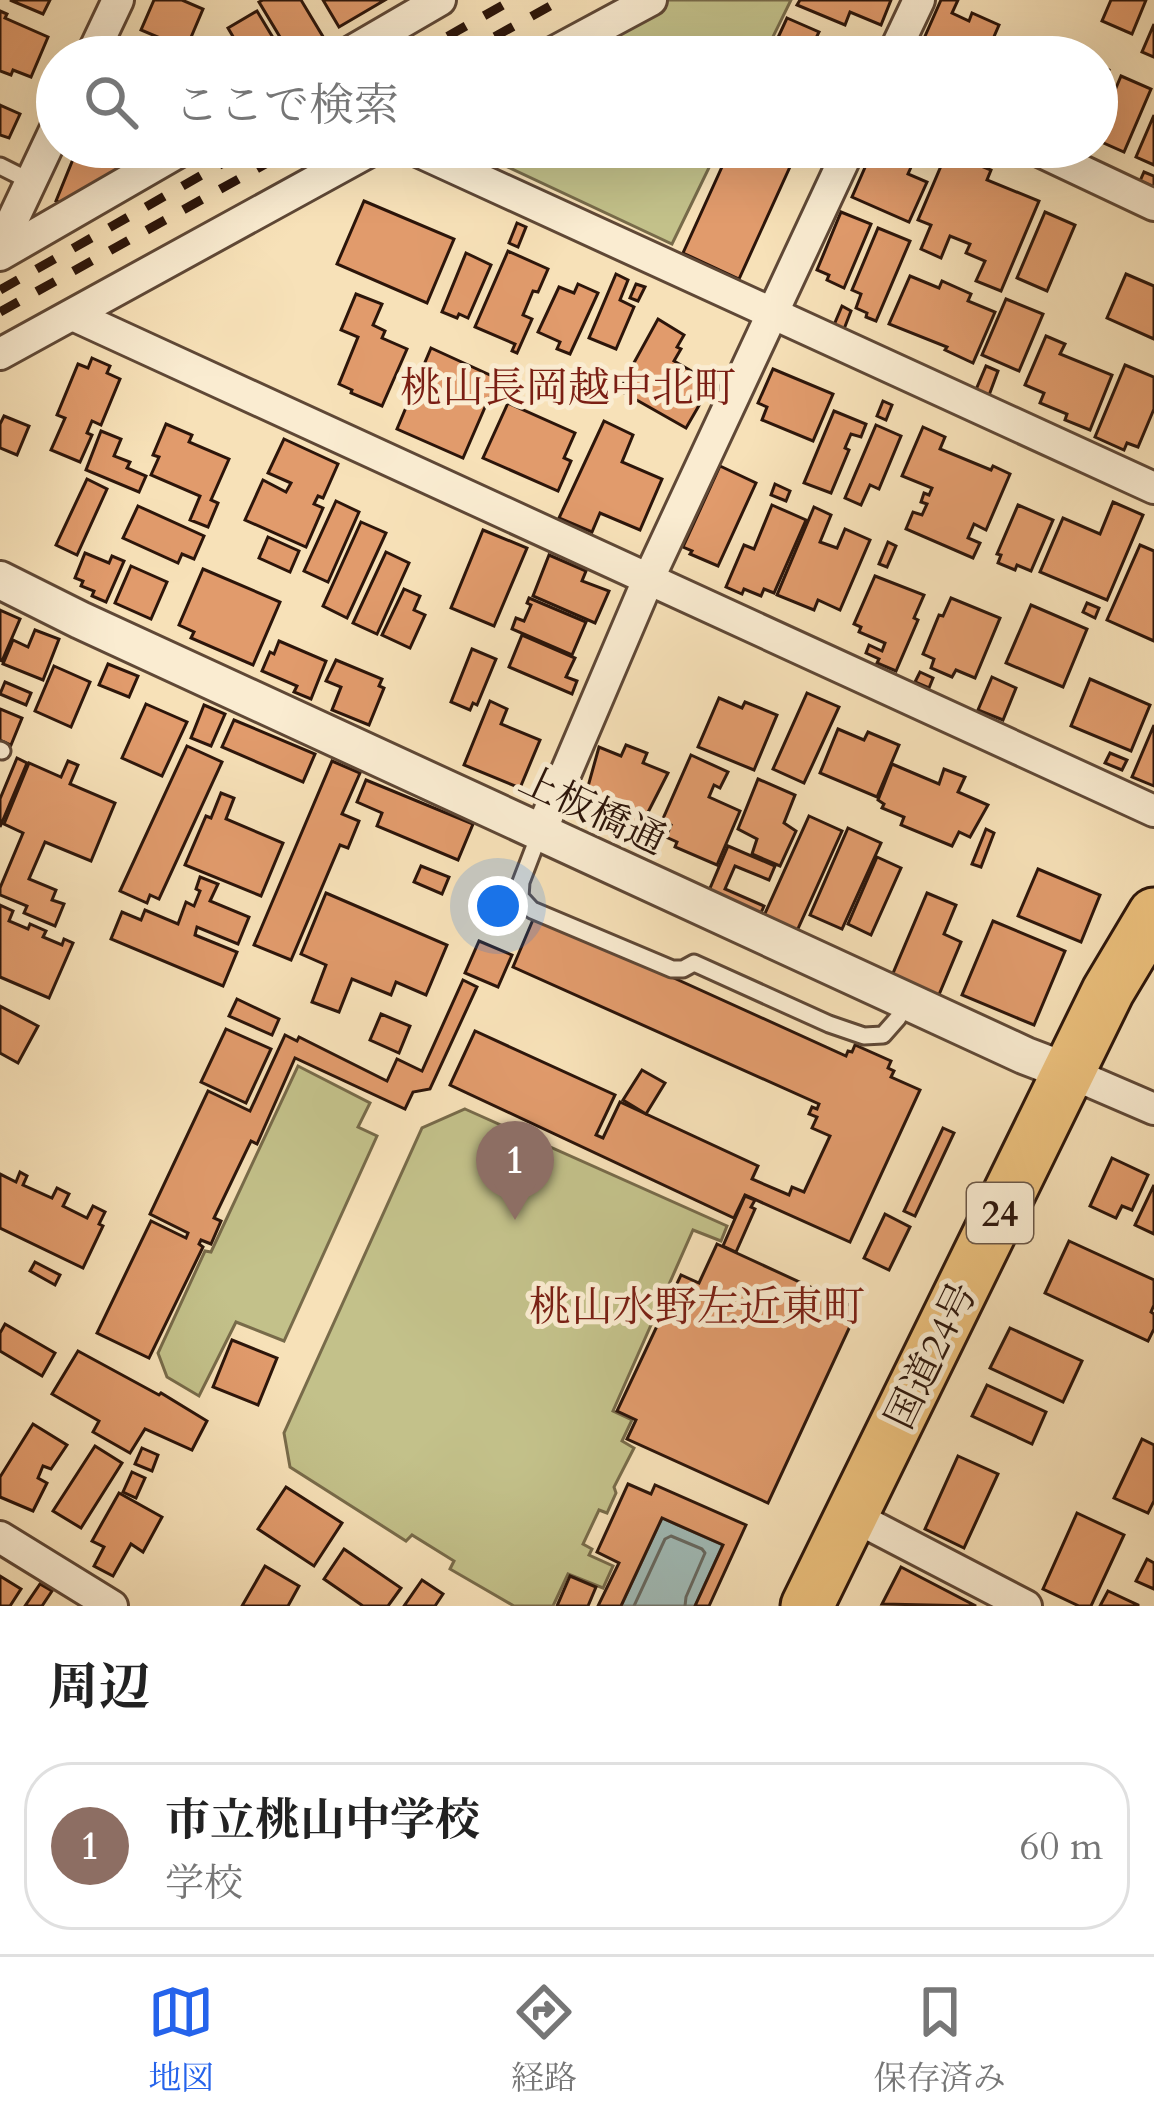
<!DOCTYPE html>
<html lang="ja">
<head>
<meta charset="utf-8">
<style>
	body { margin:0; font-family:Cardo,"Noto Serif JP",serif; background:#f2f2f2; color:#222 }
	.you { position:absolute; left:498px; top:906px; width:42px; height:42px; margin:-30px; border:9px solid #fff; border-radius:50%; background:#1a73e8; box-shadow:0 0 0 18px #1a73e833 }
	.badge { display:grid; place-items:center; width:78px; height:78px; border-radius:50%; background:#2563eb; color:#fff; font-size:39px; font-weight:700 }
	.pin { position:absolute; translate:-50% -99px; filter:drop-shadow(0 3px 6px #0008) }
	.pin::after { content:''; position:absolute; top:63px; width:42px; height:36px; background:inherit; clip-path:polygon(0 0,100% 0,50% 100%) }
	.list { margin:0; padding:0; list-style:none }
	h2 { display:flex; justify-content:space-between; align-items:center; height:156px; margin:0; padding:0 48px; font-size:51px }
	h2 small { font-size:39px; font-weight:400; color:#767676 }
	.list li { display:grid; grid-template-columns:78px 1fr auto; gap:36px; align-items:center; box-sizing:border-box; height:168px; margin:0 24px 24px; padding:0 24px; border:3px solid #e0e0e0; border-radius:48px }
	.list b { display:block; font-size:45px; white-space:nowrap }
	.list p { margin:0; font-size:39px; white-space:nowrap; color:#767676 }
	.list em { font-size:39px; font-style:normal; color:#767676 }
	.icon { flex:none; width:66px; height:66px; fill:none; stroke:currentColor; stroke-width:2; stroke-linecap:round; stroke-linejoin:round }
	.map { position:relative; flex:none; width:1154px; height:1606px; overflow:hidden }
	.search { position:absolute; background:#fff; box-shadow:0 12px 48px #0002; left:36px; right:36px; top:36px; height:132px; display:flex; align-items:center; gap:30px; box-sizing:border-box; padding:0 42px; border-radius:66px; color:#767676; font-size:45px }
	.sheet { height:348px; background:#fff }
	nav { display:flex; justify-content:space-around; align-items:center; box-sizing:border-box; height:168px; border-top:3px solid #e0e0e0; background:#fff; font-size:33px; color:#767676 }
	nav a { display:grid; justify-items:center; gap:6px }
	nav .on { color:#2563eb }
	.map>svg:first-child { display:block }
	.green { fill:#c3c18a; stroke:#786b4a; stroke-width:3 }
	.water { fill:#a0bbb7; stroke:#727972; stroke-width:3 }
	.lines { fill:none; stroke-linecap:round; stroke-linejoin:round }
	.shore { stroke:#666860; stroke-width:3 }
	.building { fill:#e19b6c; stroke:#2c150a; stroke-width:3 }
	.service-casing { stroke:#5f4836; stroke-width:21 }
	.minor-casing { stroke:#5f4836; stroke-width:36 }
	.tertiary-casing { stroke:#5f4836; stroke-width:42 }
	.trunk-casing { stroke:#2c150a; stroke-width:57 }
	.service { stroke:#faecd1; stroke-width:15 }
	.minor { stroke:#faecd1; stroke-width:30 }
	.tertiary { stroke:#faecd1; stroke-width:36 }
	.trunk { stroke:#ecc07c; stroke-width:51 }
	.rail { stroke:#2c150a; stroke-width:9; stroke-dasharray:21 21; stroke-linecap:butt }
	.labels { text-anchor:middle; stroke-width:10; stroke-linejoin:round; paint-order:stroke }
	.shield { fill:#faecd1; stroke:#6a5646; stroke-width:3 }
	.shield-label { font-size:36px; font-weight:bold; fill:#2c150a }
	.street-label { font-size:39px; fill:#2c150a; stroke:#faecd1 }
	.neighbourhood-label { font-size:42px; fill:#7a1f14; stroke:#faecd1 }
</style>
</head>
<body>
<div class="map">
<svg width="1154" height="1606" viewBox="0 0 1154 1606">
	<rect width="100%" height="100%" fill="#f7e1b8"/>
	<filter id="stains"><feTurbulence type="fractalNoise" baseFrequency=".00167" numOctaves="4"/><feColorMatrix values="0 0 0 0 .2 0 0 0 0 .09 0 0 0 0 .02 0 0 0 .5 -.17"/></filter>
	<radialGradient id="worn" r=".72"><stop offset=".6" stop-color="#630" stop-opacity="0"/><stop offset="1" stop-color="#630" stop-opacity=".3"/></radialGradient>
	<g class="green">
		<path d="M668,0H791L763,57H562Z"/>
		<path d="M465,147H719L672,244Z"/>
		<path d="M298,1066L370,1103L358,1127L377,1136L284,1341L236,1322L199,1396L167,1377L158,1353L205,1251L211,1252Z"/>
		<path d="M465,1109L727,1226L721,1241L693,1230L613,1411L632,1420L622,1441L634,1448L614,1487L616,1493L607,1513L599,1510L583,1544L592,1549L589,1555L613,1566L603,1588L568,1574L553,1606H514L450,1569L454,1561L412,1535L406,1541L290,1467L284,1433L422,1128Z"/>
	</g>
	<path class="water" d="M662,1518L723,1545L695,1606H621Z"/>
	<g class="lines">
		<path class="shore" d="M634,1606L665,1539L671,1536L702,1549L705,1553L686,1597L685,1606"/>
	</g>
	<g class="building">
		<path d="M10,0H50L43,14Z"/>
		<path d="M154,0H182L203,9L186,49L141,30Z"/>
		<path d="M263,0H301L325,40L292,57L259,2Z"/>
		<path d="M323,0H385L339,27Z"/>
		<path d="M800,0H891L881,25L850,12L845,25L797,5Z"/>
		<path d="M941,0H958L952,13L969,21L972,13L999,25L993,39L1020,50L1017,57H931L934,49L922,43Z"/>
		<path d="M1111,0H1146L1132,34L1102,21Z"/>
		<path d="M0,11L7,14L5,18L48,37L31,77L13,70L11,75L0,71Z"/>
		<path d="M257,11L284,56L282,57H245L228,28Z"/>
		<path d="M787,18L819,32L807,57H769Z"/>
		<path d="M1154,24V57L1142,52Z"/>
		<path d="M1041,39L1073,53L1071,57H1034Z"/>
		<path d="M133,45L161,57H128Z"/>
		<path d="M1097,64L1109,70L1097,99Z"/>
		<path d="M1121,76L1151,89L1124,152L1097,140V133Z"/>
		<path d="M0,105L20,114L9,138L0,135Z"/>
		<path d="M1154,115V165L1136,157Z"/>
		<path d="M78,147L120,163L113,182L96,194L83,189L75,209L56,201Z"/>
		<path d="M114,147H162L149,162Z"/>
		<path d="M731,147H799L739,279L683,253Z"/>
		<path d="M874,147H920L908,174L927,182L909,222L852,197Z"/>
		<path d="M947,152L991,170L987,180L1039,201L1001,291L976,281L985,261L966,253L970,244L950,236L941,258L921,249L931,225L918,220Z"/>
		<path d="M1144,172L1154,176V187L1140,181Z"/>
		<path d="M364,201L454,239L427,303L337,264Z"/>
		<path d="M841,212L871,224L844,288L827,280L829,275L817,270Z"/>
		<path d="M1045,212L1075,225L1047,291L1017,278Z"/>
		<path d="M517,223L526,227L518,247L509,243Z"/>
		<path d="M878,228L910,241L876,321L866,317L867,313L856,308L861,294L852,290Z"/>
		<path d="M508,251L548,269L538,292L533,291L523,315L532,319L517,353L512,351L515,344L475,327Z"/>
		<path d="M466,253L491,265L468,318L459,314L457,318L442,312Z"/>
		<path d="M616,274L628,280L620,300L634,307L616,349L589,338Z"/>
		<path d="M1126,274L1154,286V339L1107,318Z"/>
		<path d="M910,276L939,288L942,281L971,294L968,301L995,312L973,363L945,350L947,347L889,324Z"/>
		<path d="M578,284L598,293L570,354L557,349L560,342L538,332L559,287L574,293Z"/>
		<path d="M636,284L645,287L638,301L630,298Z"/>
		<path d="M356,294L382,304L373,325L385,331L382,338L407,349L382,406L351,393L352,390L339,384L358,337L341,330Z"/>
		<path d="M1006,299L1043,314L1019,371L982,355Z"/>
		<path d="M842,306L851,311L844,329L834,325Z"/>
		<path d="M658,319L684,335L677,347L681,349L674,361L712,383L686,428L619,390Z"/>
		<path d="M1046,336L1065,344L1060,354L1112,375L1090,430L1065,420L1067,414L1040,403L1044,393L1025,385Z"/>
		<path d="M431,348L503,381L495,400L489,398L463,458L397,429Z"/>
		<path d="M92,358L110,366L107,373L120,379L101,425L92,421L87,433L92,435L80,462L51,450L65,418L57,415L78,364L88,368Z"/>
		<path d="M1125,365L1154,377V409L1138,447L1127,443L1124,450L1095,437Z"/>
		<path d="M986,366L998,371L988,398L975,392Z"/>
		<path d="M773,369L833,394L813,441L762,420L767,407L758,403Z"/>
		<path d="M883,401L892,405L886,420L877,416Z"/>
		<path d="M508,403L575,433L564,458L571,461L558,491L483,458Z"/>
		<path d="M834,411L866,424L861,437L851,434L845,448L849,450L831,493L804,483Z"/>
		<path d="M4,416L29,426L17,455L0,448V424Z"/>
		<path d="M604,421L633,435L622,462L662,479L640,530L600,513L592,532L559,518Z"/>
		<path d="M166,424L192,435L189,442L229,459L211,500L218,503L208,527L190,520L200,496L151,475L159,457L153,455Z"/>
		<path d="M876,425L901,436L879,489L870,485L861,505L845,498Z"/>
		<path d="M923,427L945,437L940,449L991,470L993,466L1010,474L986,530L974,524L968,538L980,543L973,558L906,529L913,512L922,515L927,504L921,502L924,493L929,495L932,488L902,476Z"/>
		<path d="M101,431L121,439L114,456L130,462L127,468L146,476L139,492L86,470Z"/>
		<path d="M284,439L338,464L323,498L318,496L314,504L323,508L306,547L245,520L263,480L286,492L291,483L268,473Z"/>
		<path d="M720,466L756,483L718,566L690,554L692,551L683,547Z"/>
		<path d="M87,479L107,489L77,555L56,545Z"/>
		<path d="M775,484L790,491L786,501L771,495Z"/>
		<path d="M336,501L359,512L328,582L304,571Z"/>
		<path d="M1113,502L1143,515L1107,600L1040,572L1063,518L1100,534Z"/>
		<path d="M772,505L806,520L774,593L764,589L761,596L744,589L742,594L726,587L744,545L754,549Z"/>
		<path d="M1018,505L1053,520L1031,571L1017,565L1015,570L998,563L1001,555L997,554Z"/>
		<path d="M138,506L204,536L194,559L182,554L178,563L123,538Z"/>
		<path d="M814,507L831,515L820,542L837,548L845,529L870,540L840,610L818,600L814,610L777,595Z"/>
		<path d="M361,522L386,533L347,618L323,606Z"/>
		<path d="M483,530L527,548L494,626L451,608Z"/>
		<path d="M268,537L299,551L290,572L259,558Z"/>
		<path d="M888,542L896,546L887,567L879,564Z"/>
		<path d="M1140,545L1154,551V641L1107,620Z"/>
		<path d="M386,552L409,563L377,634L353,623Z"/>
		<path d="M85,553L109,563L112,556L124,561L106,602L92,596L94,591L81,586L83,581L75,578Z"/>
		<path d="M549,555L586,571L582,581L609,591L595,623L533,596Z"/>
		<path d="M131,566L167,582L151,619L115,603Z"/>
		<path d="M203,569L280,602L253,665L191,638L194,632L179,625Z"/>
		<path d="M875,576L924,595L914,618L918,620L896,671L877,663L879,659L866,653L869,645L882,651L885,643L859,632L861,627L854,624Z"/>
		<path d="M404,589L420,596L414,610L425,615L410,648L382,635Z"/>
		<path d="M529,598L586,622L572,655L512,629L516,618L524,621L531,605L527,603Z"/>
		<path d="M951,598L1000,618L975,678L956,670L952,677L931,668L934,659L923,654L939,615L943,616Z"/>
		<path d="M1087,603L1099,608L1095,618L1083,612Z"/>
		<path d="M1031,605L1087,629L1063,687L1006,663Z"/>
		<path d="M0,610L20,619L2,661L0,660Z"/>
		<path d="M35,630L59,639L43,680L3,664L13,640L28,647Z"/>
		<path d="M522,635L575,658L566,677L577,681L572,694L509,667Z"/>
		<path d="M279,641L326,661L311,699L294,692L297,686L262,671L270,652L274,654Z"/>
		<path d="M472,649L496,659L477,705L473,703L470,710L451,702Z"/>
		<path d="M336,660L382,679L379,686L384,688L369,725L332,710L341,687L326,681Z"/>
		<path d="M108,664L138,676L129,697L99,685Z"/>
		<path d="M54,666L90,682L71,727L35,711Z"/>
		<path d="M920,672L933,678L929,688L915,682Z"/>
		<path d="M992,677L1016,688L1003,720L978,710Z"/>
		<path d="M1090,679L1150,705L1131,751L1071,726Z"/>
		<path d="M5,682L31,693L26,705L0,694Z"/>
		<path d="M807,693L839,707L804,783L773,769Z"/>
		<path d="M719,698L742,708L745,702L777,715L754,770L698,747Z"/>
		<path d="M490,701L507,709L501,724L540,740L520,788L464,765Z"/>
		<path d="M146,704L187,722L162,776L122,758Z"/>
		<path d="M204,705L225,714L211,746L191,738Z"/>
		<path d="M0,709L22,718L11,745L0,740Z"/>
		<path d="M234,720L315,754L303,782L222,747Z"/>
		<path d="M1154,725V786L1132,777Z"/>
		<path d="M838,729L864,740L868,732L899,745L877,797L820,773Z"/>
		<path d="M626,745L647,753L643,763L668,773L639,830L582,808L599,747L621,756Z"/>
		<path d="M187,746L222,762L159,899L150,895L147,903L120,891Z"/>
		<path d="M1110,753L1127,760L1122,770L1105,763Z"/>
		<path d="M691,755L728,772L720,788L714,785L709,797L740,811L717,865L675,847L677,842L666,837L671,825L662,821Z"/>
		<path d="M17,758L27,763L0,827V799Z"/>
		<path d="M68,761L78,765L70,784L115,803L91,861L45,842L29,879L56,890L52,900L64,904L55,926L24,913L27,906L0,895V888L23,833L4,824L29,763L61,777Z"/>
		<path d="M332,761L360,773L342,814L359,821L348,848L340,845L291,960L254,945Z"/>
		<path d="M892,764L939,784L944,769L965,777L958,792L988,805L970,837L959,832L952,846L901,825L904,817L882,808L884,804L878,800Z"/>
		<path d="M758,779L795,795L784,823L796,831L780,866L752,854L757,839L738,829Z"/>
		<path d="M366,780L473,824L458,860L377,826L382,813L357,802Z"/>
		<path d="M221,793L234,798L226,819L283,843L261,896L185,865L206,816L211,818Z"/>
		<path d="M809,816L842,831L796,933L763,918Z"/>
		<path d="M848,828L881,843L842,929L810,915Z"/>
		<path d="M986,829L994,833L981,867L972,864Z"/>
		<path d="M728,846L775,866L769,880L735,866L725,889L764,906L760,915L708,893Z"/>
		<path d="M877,857L901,868L871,935L848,924Z"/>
		<path d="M421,866L449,877L442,894L414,882Z"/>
		<path d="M1038,869L1100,895L1081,942L1018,916Z"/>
		<path d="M200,877L218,884L210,901L249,917L238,944L197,927L195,935L237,952L223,986L111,939L122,912L141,920L145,910L178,924L186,902L194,906L200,891L196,889Z"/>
		<path d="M326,893L447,945L426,995L396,982L391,995L352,979L339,1012L312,1002L326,965L301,954Z"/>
		<path d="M927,893L956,905L944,934L961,942L938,997L891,978Z"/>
		<path d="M0,905L13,911L9,921L28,929L30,924L46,931L43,937L62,945L64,939L73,943L49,998L0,977Z"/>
		<path d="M535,915L846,1056L848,1051L852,1052L855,1045L891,1061L888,1068L894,1071L891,1077L920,1090L850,1242L745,1195L734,1218L450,1085L475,1031L615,1095L596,1135L603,1138L620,1102L758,1166L752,1179L789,1195L792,1187L804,1192L830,1136L812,1128L817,1117L809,1114L812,1107L817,1109L819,1104L513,967Z"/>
		<path d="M993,921L1065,951L1034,1025L962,995Z"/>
		<path d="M479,941L512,955L498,987L465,973Z"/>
		<path d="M463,980L477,987L430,1089L413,1092L405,1109L295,1058L257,1144L251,1141L214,1218L221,1221L211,1244L201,1240L199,1244L203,1247L149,1358L97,1333L151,1221L186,1238L188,1233L150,1214L208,1091L250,1111L285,1035L297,1041L299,1037L387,1081L397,1059L422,1071Z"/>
		<path d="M237,999L279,1019L272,1035L229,1016Z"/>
		<path d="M0,1006L38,1026L18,1063L0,1053Z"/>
		<path d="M381,1014L410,1026L399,1053L370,1040Z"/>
		<path d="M226,1029L271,1049L246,1103L201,1082Z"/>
		<path d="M642,1070L665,1083L646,1114L623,1100Z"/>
		<path d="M943,1128L954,1133L915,1216L904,1211Z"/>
		<path d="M1112,1158L1148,1175L1132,1210L1122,1206L1116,1218L1090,1206Z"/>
		<path d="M20,1172L27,1176L23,1185L52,1198L57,1188L69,1194L63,1206L87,1218L93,1206L105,1212L99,1224L103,1226L83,1268L0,1228V1174L16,1182Z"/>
		<path d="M1154,1185V1234L1135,1225Z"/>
		<path d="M745,1196L755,1200L751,1207L755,1209L736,1252L723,1246Z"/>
		<path d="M885,1214L910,1227L889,1270L864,1258Z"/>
		<path d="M1069,1241L1154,1280V1305L1151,1312L1154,1314V1329L1148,1341L1045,1293Z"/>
		<path d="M717,1244L858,1309L768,1503L627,1439L636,1420L617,1411L681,1275L699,1283Z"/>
		<path d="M35,1262L60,1275L55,1285L30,1271Z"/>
		<path d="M5,1324L55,1353L42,1376L0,1351V1333Z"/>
		<path d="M1010,1328L1082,1361L1063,1402L990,1368Z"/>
		<path d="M232,1340L277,1358L258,1405L213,1387Z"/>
		<path d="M78,1351L159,1395L161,1393L207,1421L192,1450L145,1429L130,1453L93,1432L99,1421L52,1394Z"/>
		<path d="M987,1385L1046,1412L1032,1444L972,1416Z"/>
		<path d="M33,1424L67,1445L51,1469L43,1466L38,1478L47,1483L33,1511L0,1497V1477Z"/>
		<path d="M1142,1439L1154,1445V1501L1148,1513L1114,1498Z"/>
		<path d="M95,1446L122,1463L81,1528L53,1511Z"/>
		<path d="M142,1448L158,1455L152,1471L135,1464Z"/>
		<path d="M958,1456L998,1474L964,1548L925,1529Z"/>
		<path d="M132,1472L145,1478L136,1498L123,1492Z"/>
		<path d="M628,1484L651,1494L655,1485L746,1525L709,1606H695L723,1545L662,1518L621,1606H598L619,1563L597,1552Z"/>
		<path d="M286,1487L342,1523L314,1566L258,1529Z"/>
		<path d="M119,1493L162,1517L143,1552L131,1544L113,1576L94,1566L104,1547L92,1541Z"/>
		<path d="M1077,1513L1124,1535L1091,1606H1079L1043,1589Z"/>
		<path d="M344,1549L401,1588L388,1606H363L324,1579Z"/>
		<path d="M1147,1559L1154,1563V1589L1136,1581Z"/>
		<path d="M265,1566L299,1586L288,1606H242Z"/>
		<path d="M901,1567L976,1606L882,1604Z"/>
		<path d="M0,1576L21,1589L10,1606H0Z"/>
		<path d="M570,1576L596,1587L588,1606H557Z"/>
		<path d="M422,1580L443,1594L435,1606H404Z"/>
		<path d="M40,1584L52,1591L42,1606H25Z"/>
		<path d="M1108,1591L1138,1605V1606H1100Z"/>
	</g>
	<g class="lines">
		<g class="service-casing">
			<g id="service">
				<path d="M0,166L30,181"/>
				<path d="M0,750L2,751"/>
				<path d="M539,835L521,882L520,897L532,910L672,969H683L694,963L829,1024L864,1036L883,1035L898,1018L906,1002"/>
			</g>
		</g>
		<g class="minor-casing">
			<g id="minor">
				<path d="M91,57L118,0"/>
				<path d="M342,57L440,0"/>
				<path d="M545,57L651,0"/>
				<path d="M892,57L919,0"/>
				<path d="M409,147L1154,488"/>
				<path d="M1031,147L1154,205"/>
				<path d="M0,247L57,126"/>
				<path d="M0,255L187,147"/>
				<path d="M73,315L1154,811"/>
				<path d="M0,354L377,147"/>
				<path d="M541,831L648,580L850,147"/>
				<path d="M1068,1072L1154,1109"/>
				<path d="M851,1515L1026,1606"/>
				<path d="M0,1537L112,1606"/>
			</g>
		</g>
		<g class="tertiary-casing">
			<path id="tertiary" d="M0,580L80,620L1026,1056L1068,1072"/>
		</g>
		<g class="trunk-casing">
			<path id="trunk" d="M807,1606L1108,991L1154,914"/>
		</g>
		<use href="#service" class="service"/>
		<use href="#minor" class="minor"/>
		<use href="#tertiary" class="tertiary"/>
		<use href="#trunk" class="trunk"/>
		<g class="rail">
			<path d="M411,57L512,0"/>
			<path d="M458,57L561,0"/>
			<path d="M0,290L251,147"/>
			<path d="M0,312L296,147"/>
		</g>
	</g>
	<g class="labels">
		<rect class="shield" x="967" y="1183" width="66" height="60" rx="9"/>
		<g class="shield-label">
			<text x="1000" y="1226">24</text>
		</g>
		<g class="street-label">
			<text transform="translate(593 809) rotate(25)" y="14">上板橋通</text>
			<text transform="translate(930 1355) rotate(-64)" y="14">国道24号</text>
		</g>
		<g class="neighbourhood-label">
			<text x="568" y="402">桃山長岡越中北町</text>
			<text x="697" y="1321">桃山水野左近東町</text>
		</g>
	</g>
	<rect width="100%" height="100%" filter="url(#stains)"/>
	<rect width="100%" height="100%" fill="url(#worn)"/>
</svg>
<div class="you"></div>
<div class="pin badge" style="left:515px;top:1220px;background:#8d6e63">1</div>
<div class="search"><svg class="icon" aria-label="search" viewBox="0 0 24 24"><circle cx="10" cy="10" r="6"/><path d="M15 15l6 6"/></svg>ここで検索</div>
</div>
<section class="sheet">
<h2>周辺<small></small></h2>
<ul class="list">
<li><span class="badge" style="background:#8d6e63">1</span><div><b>市立桃山中学校</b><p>学校</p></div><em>60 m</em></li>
</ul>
</section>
<nav>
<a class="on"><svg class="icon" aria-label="map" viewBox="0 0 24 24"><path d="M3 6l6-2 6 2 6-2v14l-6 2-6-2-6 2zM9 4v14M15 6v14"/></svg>地図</a>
<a><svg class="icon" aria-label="directions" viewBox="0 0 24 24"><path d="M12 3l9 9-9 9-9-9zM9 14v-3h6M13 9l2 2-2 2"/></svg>経路</a>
<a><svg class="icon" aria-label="saved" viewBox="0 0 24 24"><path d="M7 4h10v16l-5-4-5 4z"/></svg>保存済み</a>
</nav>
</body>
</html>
